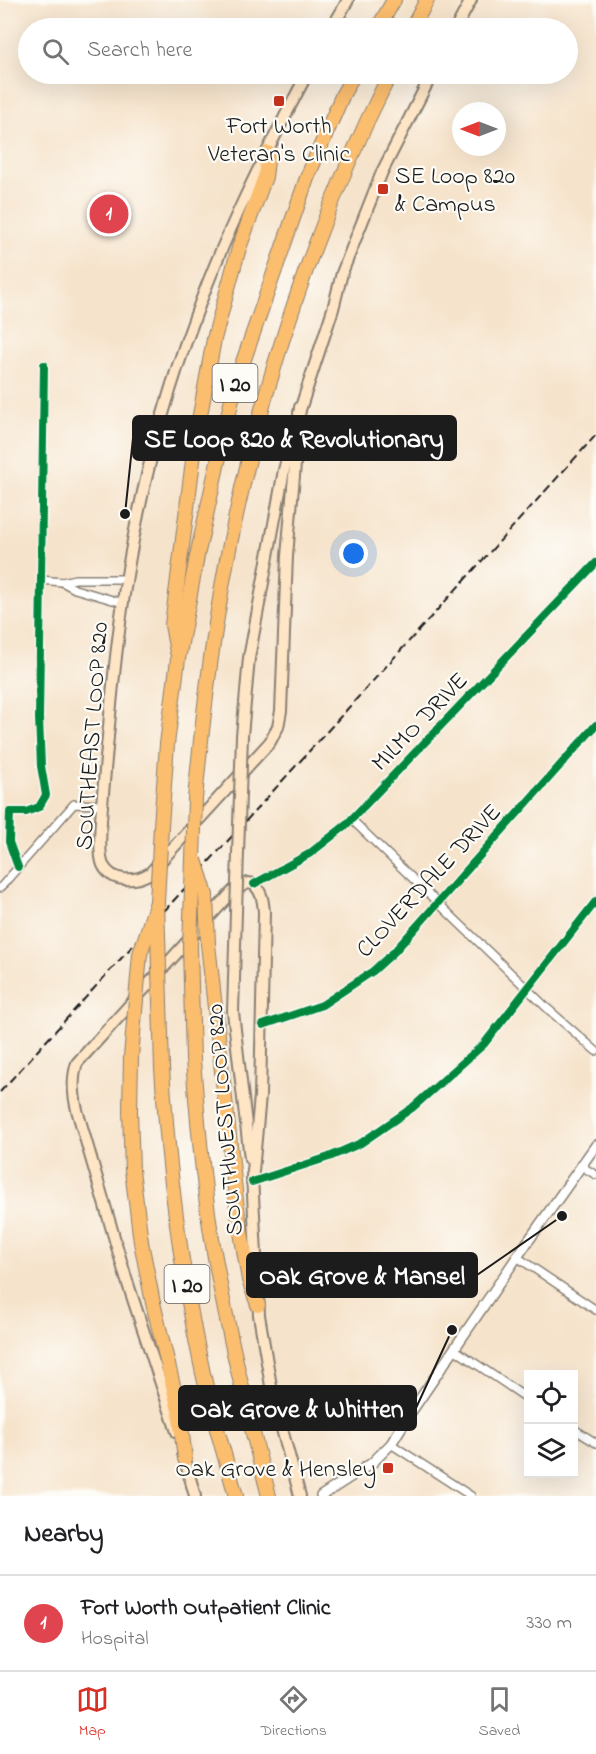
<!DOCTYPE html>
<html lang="en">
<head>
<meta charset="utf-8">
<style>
	body { margin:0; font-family:"Indie Flower",sans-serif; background:#f2f2f2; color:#202124 }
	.controls { position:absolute; right:18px; bottom:18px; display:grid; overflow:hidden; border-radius:0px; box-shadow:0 6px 24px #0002 }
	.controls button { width:54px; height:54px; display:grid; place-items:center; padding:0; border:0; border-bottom:2px solid #e0e0e0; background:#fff; color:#202124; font:30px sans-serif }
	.compass { position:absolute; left:452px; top:102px; width:54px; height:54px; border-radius:50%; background:#fff; box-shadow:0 6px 24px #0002; rotate:270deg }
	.you { position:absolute; left:354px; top:554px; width:21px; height:21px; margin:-15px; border:4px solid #fff; border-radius:50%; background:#1a73e8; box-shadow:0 0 0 9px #1a73e833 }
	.badge { display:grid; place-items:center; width:39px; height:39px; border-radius:50%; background:#d93025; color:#fff; font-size:20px; font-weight:700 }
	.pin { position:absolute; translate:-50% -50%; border:3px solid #fff; box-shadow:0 2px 6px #0006 }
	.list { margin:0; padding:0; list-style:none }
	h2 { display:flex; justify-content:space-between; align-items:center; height:78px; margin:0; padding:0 24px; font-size:26px }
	h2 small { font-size:20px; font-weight:400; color:#757577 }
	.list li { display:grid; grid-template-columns:39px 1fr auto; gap:18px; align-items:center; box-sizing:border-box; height:96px; padding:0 24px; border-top:2px solid #e0e0e0 }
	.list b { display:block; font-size:22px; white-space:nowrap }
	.list p { margin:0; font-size:20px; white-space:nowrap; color:#757577 }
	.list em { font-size:20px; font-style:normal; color:#757577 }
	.icon { flex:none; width:33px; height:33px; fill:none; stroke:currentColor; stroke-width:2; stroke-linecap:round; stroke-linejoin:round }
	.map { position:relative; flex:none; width:596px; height:1496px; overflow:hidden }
	.search { position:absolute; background:#fff; box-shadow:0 6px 24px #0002; left:18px; right:18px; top:18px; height:66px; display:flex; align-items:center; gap:15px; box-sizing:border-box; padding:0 21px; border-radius:33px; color:#757577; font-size:22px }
	.sheet { height:174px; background:#fff }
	nav { display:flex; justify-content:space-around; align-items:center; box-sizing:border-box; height:84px; border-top:2px solid #e0e0e0; background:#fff; font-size:16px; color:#757577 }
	nav a { display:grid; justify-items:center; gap:3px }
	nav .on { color:#d93025 }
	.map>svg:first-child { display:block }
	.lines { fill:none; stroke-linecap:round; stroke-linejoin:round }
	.minor-casing { stroke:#898074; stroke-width:10 }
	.tertiary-casing { stroke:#898074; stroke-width:12 }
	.secondary-casing { stroke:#898074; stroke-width:14 }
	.motorway-casing { stroke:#898074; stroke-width:16 }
	.minor { stroke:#fff; stroke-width:7 }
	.tertiary { stroke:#fff; stroke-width:9 }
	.secondary { stroke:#fde5c5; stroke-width:10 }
	.motorway { stroke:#fbbd6e; stroke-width:14 }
	.rail { stroke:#1c1c1c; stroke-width:2; stroke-dasharray:9 4.5; stroke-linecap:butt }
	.secondary-bridge-casing { stroke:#898074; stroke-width:14; stroke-linecap:butt }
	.motorway-bridge-casing { stroke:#898074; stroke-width:16; stroke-linecap:butt }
	.secondary-bridge { stroke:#fde5c5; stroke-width:10 }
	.motorway-bridge { stroke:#fbbd6e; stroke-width:14 }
	.cycleway-casing { stroke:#fdfcf7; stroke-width:11 }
	.cycleway { stroke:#00873e; stroke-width:8 }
	.poi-dot { fill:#c8321e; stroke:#fdfcf7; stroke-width:2 }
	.labels { text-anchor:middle; stroke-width:4.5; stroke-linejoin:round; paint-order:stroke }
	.shield { fill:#fdfcf7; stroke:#605f5e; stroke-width:1.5 }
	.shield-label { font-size:22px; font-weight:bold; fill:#1c1c1c }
	.poi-label { font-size:24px; fill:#1c1c1c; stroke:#fdfcf7 }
	.street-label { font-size:24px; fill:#1c1c1c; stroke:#fdfcf7 }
	.leader { fill:none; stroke:#1c1c1c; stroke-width:2 }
	.callout-dot { fill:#1c1c1c; stroke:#fdfcf7; stroke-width:2 }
	.callout { fill:#1c1c1c; stroke:#1c1c1c; stroke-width:2 }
	.callout-label { font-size:26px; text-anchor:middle; font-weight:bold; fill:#fff }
</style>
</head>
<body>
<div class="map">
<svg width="596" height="1496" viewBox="0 0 596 1496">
	<rect width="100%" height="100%" fill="#fdfcf7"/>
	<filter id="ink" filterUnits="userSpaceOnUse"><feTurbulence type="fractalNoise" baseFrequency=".0167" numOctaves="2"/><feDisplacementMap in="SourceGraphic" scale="12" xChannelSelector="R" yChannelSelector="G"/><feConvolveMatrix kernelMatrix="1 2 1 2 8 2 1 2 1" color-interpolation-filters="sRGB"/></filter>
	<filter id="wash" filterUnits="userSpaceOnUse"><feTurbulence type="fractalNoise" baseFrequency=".008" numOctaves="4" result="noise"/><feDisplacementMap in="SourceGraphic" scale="24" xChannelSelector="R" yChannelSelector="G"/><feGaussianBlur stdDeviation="1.35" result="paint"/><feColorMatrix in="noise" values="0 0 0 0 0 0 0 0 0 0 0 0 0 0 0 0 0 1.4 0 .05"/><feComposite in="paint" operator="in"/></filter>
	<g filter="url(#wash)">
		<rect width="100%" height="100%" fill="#f6e3cb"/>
	</g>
	<g filter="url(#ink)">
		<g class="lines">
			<g class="minor-casing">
				<g id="minor">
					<path d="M41,580L62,582L75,579H126"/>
					<path d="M62,582L75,589L123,603"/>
					<path d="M351,819L548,1009L596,1051"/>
					<path d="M18,867L9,842L10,812H26L39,807L46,795L41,766L39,718L44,365"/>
					<path d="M254,884L309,854L345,826L596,563"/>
					<path d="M0,888L74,804L102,805"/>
					<path d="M263,1025L322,1005L373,971L394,952L596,725"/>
					<path d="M581,1166L596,1175"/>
					<path d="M252,1182L329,1157L361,1143L412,1108L484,1044L596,901"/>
					<path d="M517,1257L596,1310"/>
					<path d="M454,1349L528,1399"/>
					<path d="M574,1429L596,1443"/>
					<path d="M391,1444L471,1496"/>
				</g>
			</g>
			<g class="tertiary-casing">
				<path id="tertiary" d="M321,1496L372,1463L391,1444L409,1415L517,1257L596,1145"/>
			</g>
			<g class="secondary-casing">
				<g id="secondary">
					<path d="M332,28L348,0"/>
					<path d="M456,28L471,0"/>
					<path d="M300,407L287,556L281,711L278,727L270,742L150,873C136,882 112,883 103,865C96,851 104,788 105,770C112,691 119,613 134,535C148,462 169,387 195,317C225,233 266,152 307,74"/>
					<path d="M299,413L333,309L342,273L382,172L432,74"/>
					<path d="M242,736L249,658L284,470L292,440"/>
					<path d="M236,912L233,1012L250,1159"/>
					<path d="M252,1175L259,1315L272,1392L300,1496"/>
					<path d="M177,1432L126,1278L77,1110C73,1094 72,1078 77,1063L234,890L248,883L254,884C262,893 263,900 264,912L260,1096L252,1182"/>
					<path d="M183,1453L195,1496"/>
				</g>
			</g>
			<g class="motorway-casing">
				<g id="motorway">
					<path d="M378,28L394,0"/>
					<path d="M412,28L427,0"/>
					<path d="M177,652L172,625L196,437L214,339L239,248L265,177L268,153"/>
					<path d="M195,799C204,705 215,612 235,520C267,368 320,213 390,74"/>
					<path d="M161,826L167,744L178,659L197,556L235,385L307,178L343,94L354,74"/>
					<path d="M208,944L237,1208L249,1280L258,1305"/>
					<path d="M193,1059C197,1115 202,1172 210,1227C224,1318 246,1407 269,1496"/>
					<path d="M162,1068C169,1181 184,1297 211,1408C219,1437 228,1467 236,1496"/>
					<path d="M141,1242L153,1303L179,1410L185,1459"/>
				</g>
			</g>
			<use href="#minor" class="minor"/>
			<use href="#tertiary" class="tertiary"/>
			<use href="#secondary" class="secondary"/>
			<use href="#motorway" class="motorway"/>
			<path class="rail" d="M0,1092L596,435"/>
			<g class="secondary-bridge-casing">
				<path id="secondary-bridge" d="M236,912L242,736"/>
			</g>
			<g class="motorway-bridge-casing">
				<g id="motorway-bridge">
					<path d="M161,826L157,902L162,1068"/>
					<path d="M195,860L206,895L208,944"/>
					<path d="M193,1059L190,947L195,799"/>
					<path d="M141,1242L132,1170L130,1111L131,1057L140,954L157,902"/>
				</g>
			</g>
			<use href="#secondary-bridge" class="secondary-bridge"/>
			<use href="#motorway-bridge" class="motorway-bridge"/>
			<g class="cycleway-casing">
				<g id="cycleway">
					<path d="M18,867L9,842L10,812H26L39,807L46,795L41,766L39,718L44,365"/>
					<path d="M254,884L309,854L345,826L596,563"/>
					<path d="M263,1025L322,1005L373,971L394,952L596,725"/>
					<path d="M252,1182L329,1157L361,1143L412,1108L484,1044L596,901"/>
				</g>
			</g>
			<use href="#cycleway" class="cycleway"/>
		</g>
	</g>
	<g class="poi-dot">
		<rect x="273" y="95" width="12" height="12" rx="3"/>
		<rect x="377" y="183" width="12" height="12" rx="3"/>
		<rect x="382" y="1462" width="12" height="12" rx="3"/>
	</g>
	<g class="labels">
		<g class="shield">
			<rect x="212.5" y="364" width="45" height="38" rx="4.5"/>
			<rect x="164.5" y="1265" width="45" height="38" rx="4.5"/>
		</g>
		<g class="shield-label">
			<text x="235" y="391">I 20</text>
			<text x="187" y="1292">I 20</text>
		</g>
		<g class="poi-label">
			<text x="279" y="133">Fort Worth<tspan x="279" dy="28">Veteran's Clinic</tspan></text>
			<text x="395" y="183" text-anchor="start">SE Loop 820<tspan x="395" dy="28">&amp; Campus</tspan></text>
			<text x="376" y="1476" text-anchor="end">Oak Grove &amp; Hensley</text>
		</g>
		<g class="street-label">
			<text transform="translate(419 721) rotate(-46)" y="8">MILMO DRIVE</text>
			<text transform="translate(91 736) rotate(-86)" y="8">SOUTHEAST LOOP 820</text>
			<text transform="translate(428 880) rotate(-47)" y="8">CLOVERDALE DRIVE</text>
			<text transform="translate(224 1120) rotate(-95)" y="8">SOUTHWEST LOOP 820</text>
		</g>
	</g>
	<path class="leader" d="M125 514L133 438M562 1216L477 1275M452 1330L416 1408"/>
	<g class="callout-dot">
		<circle cx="125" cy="514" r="6"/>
		<circle cx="562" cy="1216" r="6"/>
		<circle cx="452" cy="1330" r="6"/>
	</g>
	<g class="callout">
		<rect x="133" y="416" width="323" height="44" rx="6"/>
		<rect x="247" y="1253" width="230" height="44" rx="6"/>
		<rect x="179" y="1386" width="237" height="44" rx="6"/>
	</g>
	<g class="callout-label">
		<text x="294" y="447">SE Loop 820 &amp; Revolutionary</text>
		<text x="362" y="1284">Oak Grove &amp; Mansel</text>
		<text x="297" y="1417">Oak Grove &amp; Whitten</text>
	</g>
</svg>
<div class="controls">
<button><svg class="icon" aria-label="locate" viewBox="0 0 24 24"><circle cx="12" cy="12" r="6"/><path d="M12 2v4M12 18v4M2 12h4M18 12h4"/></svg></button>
<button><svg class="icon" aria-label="layers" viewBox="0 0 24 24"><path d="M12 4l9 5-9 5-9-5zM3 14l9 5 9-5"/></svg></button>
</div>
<svg class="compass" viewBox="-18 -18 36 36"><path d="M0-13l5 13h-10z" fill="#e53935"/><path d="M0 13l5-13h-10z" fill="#757577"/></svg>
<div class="you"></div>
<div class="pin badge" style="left:109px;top:214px;background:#e0444e">1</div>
<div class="search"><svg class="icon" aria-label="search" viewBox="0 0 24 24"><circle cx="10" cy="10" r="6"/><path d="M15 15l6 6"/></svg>Search here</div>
</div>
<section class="sheet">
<h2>Nearby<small></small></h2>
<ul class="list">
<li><span class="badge" style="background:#e0444e">1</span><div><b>Fort Worth Outpatient Clinic</b><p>Hospital</p></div><em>330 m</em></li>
</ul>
</section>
<nav>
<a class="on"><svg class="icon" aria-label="map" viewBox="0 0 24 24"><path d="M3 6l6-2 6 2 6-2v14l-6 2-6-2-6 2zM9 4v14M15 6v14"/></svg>Map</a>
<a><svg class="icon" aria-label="directions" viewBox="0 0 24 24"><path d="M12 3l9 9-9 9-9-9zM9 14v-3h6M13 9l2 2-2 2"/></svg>Directions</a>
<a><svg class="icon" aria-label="saved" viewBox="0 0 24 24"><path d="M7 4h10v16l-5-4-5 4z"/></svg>Saved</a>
</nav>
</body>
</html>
